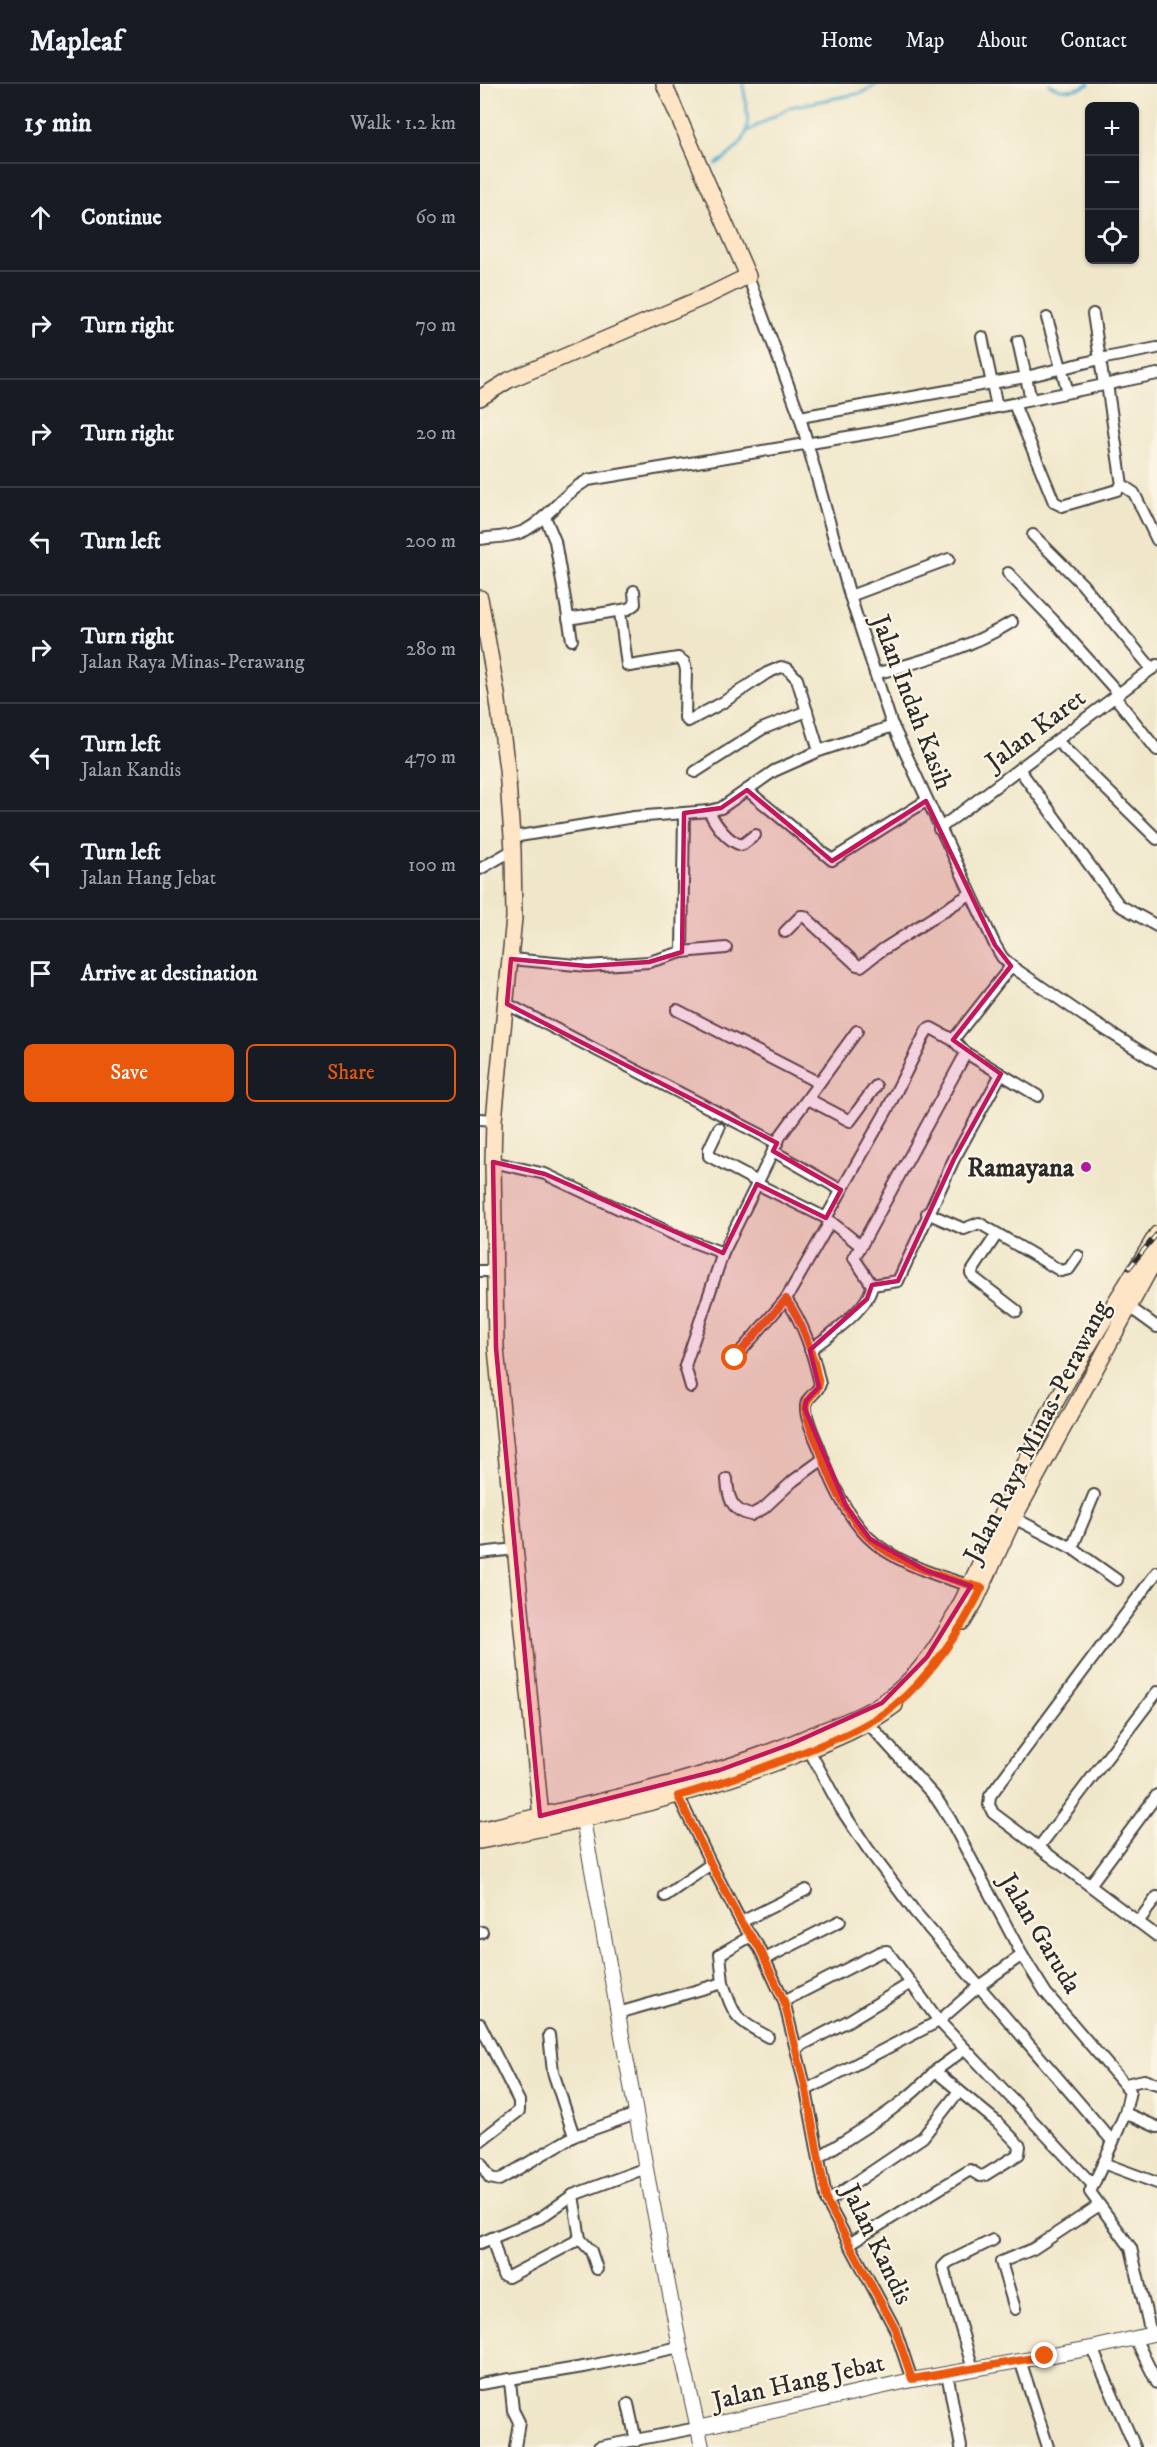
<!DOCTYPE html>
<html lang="en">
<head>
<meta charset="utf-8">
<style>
	body { margin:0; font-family:"IM FELL DW Pica",serif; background:#242831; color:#f1f3f6 }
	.controls { position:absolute; right:18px; top:18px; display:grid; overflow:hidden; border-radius:9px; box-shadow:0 2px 4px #0004 }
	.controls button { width:54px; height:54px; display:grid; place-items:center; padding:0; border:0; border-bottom:2px solid #363941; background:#171b24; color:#f1f3f6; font:30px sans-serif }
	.stop { position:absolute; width:18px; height:18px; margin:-14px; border:4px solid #ea580c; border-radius:50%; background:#fff }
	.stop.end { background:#ea580c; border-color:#fff; box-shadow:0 2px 6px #0008 }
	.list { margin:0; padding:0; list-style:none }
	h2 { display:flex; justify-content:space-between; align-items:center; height:78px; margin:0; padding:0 24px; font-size:26px }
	h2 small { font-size:20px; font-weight:400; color:#9ea1a6 }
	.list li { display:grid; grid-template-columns:39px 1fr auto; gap:18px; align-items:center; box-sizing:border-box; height:108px; padding:0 24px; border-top:2px solid #363941 }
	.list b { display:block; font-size:22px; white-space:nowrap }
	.list p { margin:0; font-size:20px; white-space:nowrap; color:#9ea1a6 }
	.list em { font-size:20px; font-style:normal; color:#9ea1a6 }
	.actions { display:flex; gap:12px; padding:18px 24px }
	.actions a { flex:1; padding:14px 0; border:2px solid #ea580c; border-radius:9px; text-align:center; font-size:21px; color:#ea580c }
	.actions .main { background:#ea580c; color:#fff }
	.icon { flex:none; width:33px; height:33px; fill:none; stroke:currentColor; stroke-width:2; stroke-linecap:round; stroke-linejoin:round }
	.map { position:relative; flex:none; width:677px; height:2363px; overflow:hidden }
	header { display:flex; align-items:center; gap:36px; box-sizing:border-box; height:84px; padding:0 30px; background:#171b24; border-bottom:2px solid #363941 }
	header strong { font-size:28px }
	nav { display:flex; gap:33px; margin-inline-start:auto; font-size:21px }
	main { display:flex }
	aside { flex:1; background:#171b24 }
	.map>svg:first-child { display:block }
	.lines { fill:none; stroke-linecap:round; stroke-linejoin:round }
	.stream { stroke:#4ca9cb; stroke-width:3 }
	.minor-casing { stroke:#494743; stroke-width:14 }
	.tertiary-casing { stroke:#494743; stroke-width:16 }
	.secondary-casing { stroke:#494743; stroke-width:18 }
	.minor { stroke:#fff; stroke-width:10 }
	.tertiary { stroke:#fff; stroke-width:14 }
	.secondary { stroke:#fee5c5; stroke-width:15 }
	.rail-casing { stroke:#2b2b2b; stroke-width:5 }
	.rail { stroke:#fcf5e5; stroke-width:3; stroke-dasharray:9; stroke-linecap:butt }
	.route { stroke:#ea580c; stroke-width:8 }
	.marked { fill:#c2185b; fill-opacity:0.2; stroke:#c2185b; stroke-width:4.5; stroke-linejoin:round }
	.poi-dot { fill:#b5179e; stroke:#fcf5e5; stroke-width:2 }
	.labels { text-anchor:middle; stroke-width:4.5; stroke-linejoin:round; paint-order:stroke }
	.street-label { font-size:26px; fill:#2b2b2b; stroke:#fcf5e5 }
	.poi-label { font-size:26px; font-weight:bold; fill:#2b2b2b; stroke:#fcf5e5; text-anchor:end }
</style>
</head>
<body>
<header>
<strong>Mapleaf</strong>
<nav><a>Home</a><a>Map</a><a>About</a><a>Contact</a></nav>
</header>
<main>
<aside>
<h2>15 min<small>Walk · 1.2 km</small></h2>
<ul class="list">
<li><svg class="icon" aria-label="ahead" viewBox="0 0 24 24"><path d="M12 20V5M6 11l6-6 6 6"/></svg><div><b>Continue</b></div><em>60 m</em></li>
<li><svg class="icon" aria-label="right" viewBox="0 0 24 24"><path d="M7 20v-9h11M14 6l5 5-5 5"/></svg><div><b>Turn right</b></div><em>70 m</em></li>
<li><svg class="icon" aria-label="right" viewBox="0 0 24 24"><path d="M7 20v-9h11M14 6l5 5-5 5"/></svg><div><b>Turn right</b></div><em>20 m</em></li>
<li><svg class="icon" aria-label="left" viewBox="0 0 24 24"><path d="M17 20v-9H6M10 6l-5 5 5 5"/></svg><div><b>Turn left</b></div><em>200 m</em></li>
<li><svg class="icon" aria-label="right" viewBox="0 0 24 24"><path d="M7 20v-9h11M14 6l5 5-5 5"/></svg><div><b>Turn right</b><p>Jalan Raya Minas-Perawang</p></div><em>280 m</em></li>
<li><svg class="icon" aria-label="left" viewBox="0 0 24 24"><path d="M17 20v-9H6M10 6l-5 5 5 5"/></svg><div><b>Turn left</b><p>Jalan Kandis</p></div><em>470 m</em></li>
<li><svg class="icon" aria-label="left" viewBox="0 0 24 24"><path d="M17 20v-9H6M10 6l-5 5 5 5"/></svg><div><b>Turn left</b><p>Jalan Hang Jebat</p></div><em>100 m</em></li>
<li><svg class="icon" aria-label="arrive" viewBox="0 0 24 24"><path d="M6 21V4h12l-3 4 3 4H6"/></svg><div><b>Arrive at destination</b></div></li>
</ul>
<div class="actions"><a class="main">Save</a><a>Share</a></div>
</aside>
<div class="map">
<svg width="677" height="2363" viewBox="0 0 677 2363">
	<rect width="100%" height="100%" fill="#fcf5e5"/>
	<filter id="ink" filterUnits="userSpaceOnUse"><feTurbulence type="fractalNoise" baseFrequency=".0167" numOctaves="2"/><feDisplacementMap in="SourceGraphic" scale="12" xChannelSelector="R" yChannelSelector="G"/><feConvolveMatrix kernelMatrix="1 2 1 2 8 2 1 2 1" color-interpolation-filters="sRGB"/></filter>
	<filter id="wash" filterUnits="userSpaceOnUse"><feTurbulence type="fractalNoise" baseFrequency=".008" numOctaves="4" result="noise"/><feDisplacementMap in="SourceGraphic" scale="24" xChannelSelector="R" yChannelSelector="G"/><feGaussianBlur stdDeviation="1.35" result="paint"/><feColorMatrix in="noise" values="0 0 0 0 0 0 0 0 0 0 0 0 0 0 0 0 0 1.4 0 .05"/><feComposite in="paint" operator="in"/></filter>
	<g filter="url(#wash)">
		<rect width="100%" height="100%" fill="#f0e7ca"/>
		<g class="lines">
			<g class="stream">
				<path d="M569,0C582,8 596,7 609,0"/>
				<path d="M268,47L310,23L382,9L397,0"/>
				<path d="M236,80C276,54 269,43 263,0"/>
			</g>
		</g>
	</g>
	<g filter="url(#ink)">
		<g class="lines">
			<g class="minor-casing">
				<g id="minor">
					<path d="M268,192L320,333L370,512L411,638L515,861L522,873L531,882L607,934L677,978"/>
					<path d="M613,230L624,301"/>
					<path d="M567,234L588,308"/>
					<path d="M502,253L517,323"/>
					<path d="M538,257L551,316"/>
					<path d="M627,300L642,401L654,409L677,456"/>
					<path d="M534,320L574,418L582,422L637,406L642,401"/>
					<path d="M320,333L546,293L620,275L677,264"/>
					<path d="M65,433L75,457L92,556"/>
					<path d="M553,451L602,500L672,585"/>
					<path d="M0,455C15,453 33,453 46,446C70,433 84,408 108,396L391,349L677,290"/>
					<path d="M528,489L573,536L639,610"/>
					<path d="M370,512L469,475"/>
					<path d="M140,528L147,581L150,582L198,574L204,578L206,586L205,634L208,637L242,619L287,589L301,583L308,585L317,595L339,667"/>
					<path d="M88,535L148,525L155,520L154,507"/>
					<path d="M395,590C442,577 490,564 532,538"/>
					<path d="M635,613L677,666"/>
					<path d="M577,657L677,755"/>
					<path d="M539,685L639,821L677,842"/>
					<path d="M215,688L282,645L327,627"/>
					<path d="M267,706L352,776L446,717"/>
					<path d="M229,727C235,740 248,758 262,761L275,751"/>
					<path d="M459,745L677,581"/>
					<path d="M33,753L154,733L229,727L241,724L294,687L339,667L413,642"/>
					<path d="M0,785L33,766"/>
					<path d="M305,848L321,832H324L377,881L381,882L402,866L490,810"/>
					<path d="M202,868L204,729"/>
					<path d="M31,875L107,882L169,878L202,868L246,864"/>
					<path d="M27,920L297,1059"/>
					<path d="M197,926L339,999"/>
					<path d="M486,969L558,1012"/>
					<path d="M328,1015L370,1037L396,1002"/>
					<path d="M0,1035L14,1036"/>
					<path d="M239,1044L229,1065V1072L278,1098"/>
					<path d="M293,1067L361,1106"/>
					<path d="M13,1078L65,1090L197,1152L243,1169L301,1051L377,947"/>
					<path d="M277,1100L346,1134L381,1162L486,969L473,956L531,882"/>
					<path d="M447,1129L484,1145L499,1139L581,1187L589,1185L598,1172"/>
					<path d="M346,1134L407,1026L447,946L451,944L473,956"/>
					<path d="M517,1150L491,1189L494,1194L537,1227"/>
					<path d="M381,1162L374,1174L392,1201L418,1197L474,1075L521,990"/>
					<path d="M0,1187H15"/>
					<path d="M306,1215L350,1138"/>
					<path d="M648,1222L677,1243"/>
					<path d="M330,1266C348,1252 390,1224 392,1201"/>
					<path d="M255,1274L306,1215C324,1240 333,1269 340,1300C338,1309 326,1313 326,1322C325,1335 335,1353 340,1366C350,1395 366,1431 388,1453C413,1478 462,1494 496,1503"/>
					<path d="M211,1303L205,1282L243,1169"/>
					<path d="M247,1395C248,1413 251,1427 271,1431L284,1424L313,1397L343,1375"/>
					<path d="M534,1434L592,1464L637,1496"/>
					<path d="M592,1464L614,1411"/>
					<path d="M0,1469L35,1465"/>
					<path d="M677,1488L510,1712L509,1721L513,1729L677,1852"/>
					<path d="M388,1639L456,1714L470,1735L542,1871L566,1909L650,2007L645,2029L633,2058L610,2108L651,2164L671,2250"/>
					<path d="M329,1666L361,1725L388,1765L435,1828L633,2058"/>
					<path d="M198,1711L231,1780L261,1838L280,1865L304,1917L326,2006L347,2118L415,2245L432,2296"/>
					<path d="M559,1763L677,1608"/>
					<path d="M610,1801L677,1711"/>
					<path d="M185,1812L231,1780"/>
					<path d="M261,1838L326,1806"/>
					<path d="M658,1838L677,1813"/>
					<path d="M0,1849L2,1848"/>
					<path d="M285,1875L360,1837"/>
					<path d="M243,1899C255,1935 255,1934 288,1953"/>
					<path d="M304,1917L400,1868L407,1867L459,1937L612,2100"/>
					<path d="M138,1929L243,1899L240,1870L271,1852"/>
					<path d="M0,1940L39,2017V2027L0,2057"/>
					<path d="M316,1964L368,1937L431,1899"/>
					<path d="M455,1987L485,1965"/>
					<path d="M646,2000L664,1996L677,2000"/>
					<path d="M326,2006L459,1937L499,1902L542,1871"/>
					<path d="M645,2029L677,2043"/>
					<path d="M94,2052L156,2030"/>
					<path d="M339,2073C379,2047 423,2023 455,1987L517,2038L540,2062L539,2070L505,2091L500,2092L490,2086L369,2160"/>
					<path d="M0,2078L10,2094L19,2096L94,2052L73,1988L69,1951"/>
					<path d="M623,2079L677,2099"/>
					<path d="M93,2111L100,2155L111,2167L117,2185"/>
					<path d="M347,2118L443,2053L479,2007"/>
					<path d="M12,2154L23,2191L28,2193L100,2155"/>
					<path d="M0,2159L60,2134L93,2111L166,2084"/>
					<path d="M535,2225L521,2178L553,2165L618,2122"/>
					<path d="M655,2254L677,2299"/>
					<path d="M612,2264L655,2363"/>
					<path d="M540,2276L568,2363"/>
					<path d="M493,2285L463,2183L468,2178L513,2156"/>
					<path d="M467,2289L481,2363"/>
					<path d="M30,2297L33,2326L39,2338L35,2363"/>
					<path d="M0,2300L109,2282L200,2263"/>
					<path d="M148,2320L156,2357"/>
					<path d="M119,2363L217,2344"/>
				</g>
			</g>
			<g class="tertiary-casing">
				<g id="tertiary">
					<path d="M101,1725L167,2090L200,2263L222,2363"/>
					<path d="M217,2344L432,2296L612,2264L677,2249"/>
				</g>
			</g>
			<g class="secondary-casing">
				<g id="secondary">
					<path d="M0,314L29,296L229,211L268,192L184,0"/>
					<path d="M0,514L17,610L27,685L33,766L34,834L14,1036L13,1078L16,1264L62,1744"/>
					<path d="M483,1538L495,1518L534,1434L677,1172"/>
					<path d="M0,1746C112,1719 226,1697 332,1651C356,1641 382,1633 403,1618C456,1583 482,1518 508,1462C529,1415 549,1367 574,1321C606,1263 643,1207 677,1150"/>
					<path d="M0,1757C106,1736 212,1712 313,1672C348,1658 385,1644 415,1621"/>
				</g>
			</g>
			<use href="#minor" class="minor"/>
			<use href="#tertiary" class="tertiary"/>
			<use href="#secondary" class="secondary"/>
			<g class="rail-casing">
				<path id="rail" d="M649,1184L676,1151"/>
			</g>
			<use href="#rail" class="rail"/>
		</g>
	</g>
	<g class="lines" filter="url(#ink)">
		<path class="route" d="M255,1274L306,1215C324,1240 333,1269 339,1300C338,1309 326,1313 326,1322C325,1335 335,1354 340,1366C350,1395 366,1432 389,1454C416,1479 466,1495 502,1504C482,1545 449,1594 414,1622C386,1644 349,1658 316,1671C277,1686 238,1701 198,1712L231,1780L261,1838L280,1865L304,1917L326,2006L347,2118L415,2245L432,2295L565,2272"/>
	</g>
	<path class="marked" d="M267,706L352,777L446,717L515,861L531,882L473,956L521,990L474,1075L418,1197L392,1201L387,1215L330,1266L339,1303L326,1317L325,1325L366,1422L390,1455L447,1487L491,1502L447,1573L402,1619L311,1660L240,1686L60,1732L16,1264L13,1078L65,1090L243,1169L277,1100L346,1134L361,1106L293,1067L297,1059L27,920L31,875L107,882L169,878L202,868L204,729L241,724Z"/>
	<circle class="poi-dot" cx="606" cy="1083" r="6"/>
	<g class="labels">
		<g class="street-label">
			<text transform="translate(433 618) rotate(69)" y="9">Jalan Indah Kasih</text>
			<text transform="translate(555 645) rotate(-37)" y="9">Jalan Karet</text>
			<text transform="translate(556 1347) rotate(-63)" y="9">Jalan Raya Minas-Perawang</text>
			<text transform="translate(561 1849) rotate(59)" y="9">Jalan Garuda</text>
			<text transform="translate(398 2160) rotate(64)" y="9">Jalan Kandis</text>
			<text transform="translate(318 2297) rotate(-13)" y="9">Jalan Hang Jebat</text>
		</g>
		<g class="poi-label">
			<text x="594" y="1092">Ramayana</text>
		</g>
	</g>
</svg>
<div class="controls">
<button>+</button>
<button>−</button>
<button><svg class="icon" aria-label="locate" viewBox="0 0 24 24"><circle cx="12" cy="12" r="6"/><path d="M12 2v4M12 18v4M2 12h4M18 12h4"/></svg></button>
</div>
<div class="stop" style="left:255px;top:1274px"></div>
<div class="stop end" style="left:565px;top:2272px"></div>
</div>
</main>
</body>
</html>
